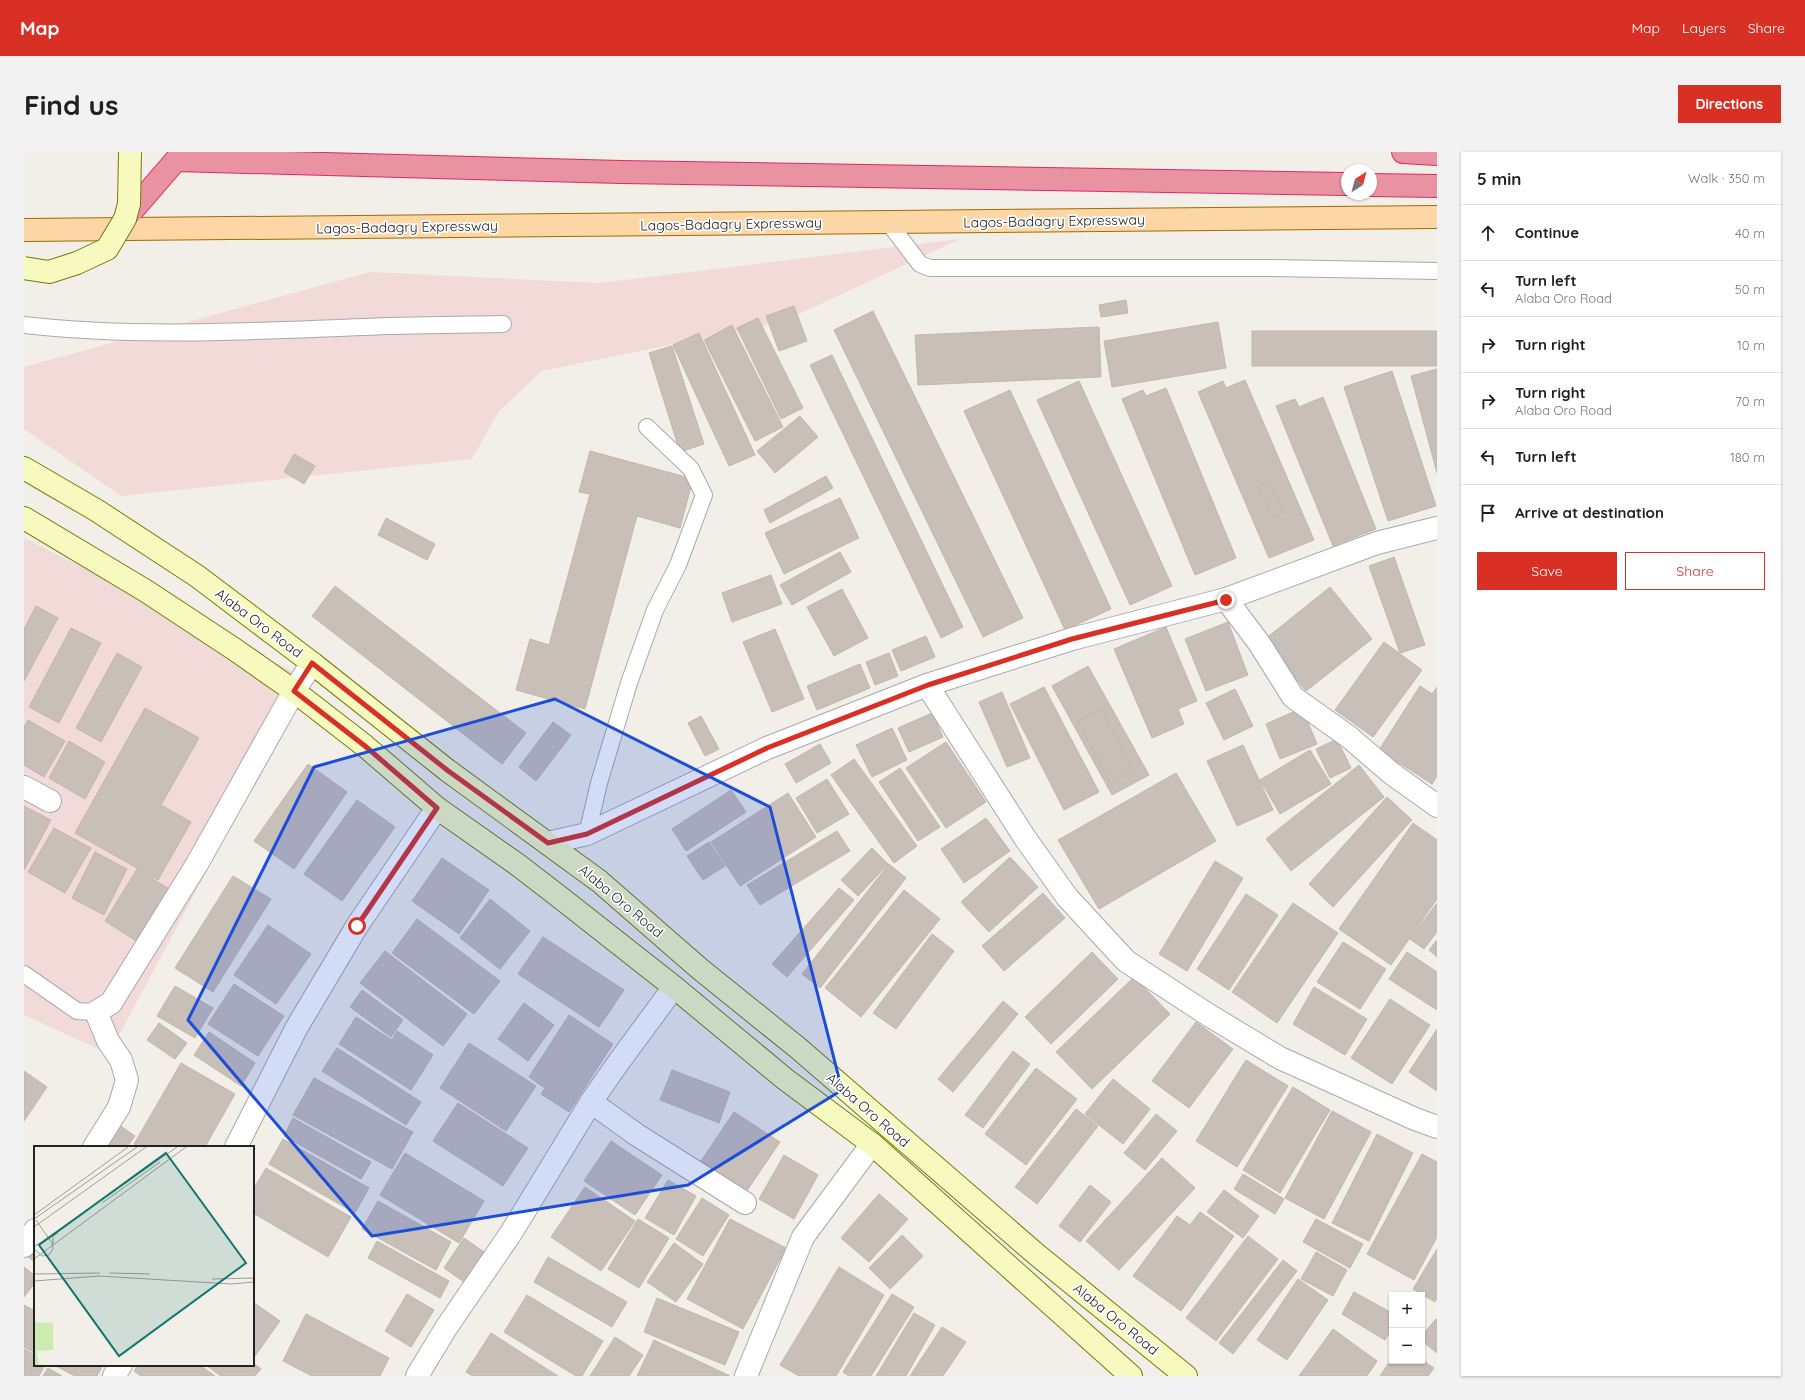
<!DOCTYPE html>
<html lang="en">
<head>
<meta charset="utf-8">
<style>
	body { margin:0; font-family:Quicksand,sans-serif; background:#f2f2f2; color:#202124 }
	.controls { position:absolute; right:12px; bottom:12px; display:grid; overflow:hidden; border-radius:0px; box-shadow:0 1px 3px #0004 }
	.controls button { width:36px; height:36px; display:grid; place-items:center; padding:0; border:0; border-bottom:1px solid #e0e0e0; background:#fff; color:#202124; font:20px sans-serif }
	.compass { position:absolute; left:1317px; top:12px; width:36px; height:36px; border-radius:50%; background:#fff; box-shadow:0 1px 3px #0004; rotate:36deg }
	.stop { position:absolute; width:12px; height:12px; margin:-9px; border:3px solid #d93025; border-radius:50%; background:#fff }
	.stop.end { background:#d93025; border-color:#fff; box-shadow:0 1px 4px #0008 }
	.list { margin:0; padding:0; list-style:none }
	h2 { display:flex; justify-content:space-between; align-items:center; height:52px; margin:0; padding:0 16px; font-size:17px }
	h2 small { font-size:13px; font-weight:400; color:#757577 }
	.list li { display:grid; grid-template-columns:26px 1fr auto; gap:12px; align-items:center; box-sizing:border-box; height:56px; padding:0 16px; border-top:1px solid #e0e0e0 }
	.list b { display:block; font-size:15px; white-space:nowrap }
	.list p { margin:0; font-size:13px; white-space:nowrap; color:#757577 }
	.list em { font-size:13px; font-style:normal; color:#757577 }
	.actions { display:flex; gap:8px; padding:12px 16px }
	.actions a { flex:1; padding:9px 0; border:1px solid #d93025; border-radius:0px; text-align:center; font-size:14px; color:#d93025 }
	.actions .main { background:#d93025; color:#fff }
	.icon { flex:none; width:22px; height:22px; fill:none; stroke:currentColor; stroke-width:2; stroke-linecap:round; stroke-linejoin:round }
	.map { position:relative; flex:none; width:1413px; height:1224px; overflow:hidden; border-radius:0px }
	header { display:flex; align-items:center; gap:24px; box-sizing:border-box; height:56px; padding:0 20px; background:#d93025; color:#fff }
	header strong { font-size:19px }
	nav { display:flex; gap:22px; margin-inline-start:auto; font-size:14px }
	.intro { display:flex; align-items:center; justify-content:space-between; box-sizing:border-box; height:96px; padding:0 24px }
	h1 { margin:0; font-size:28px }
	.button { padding:10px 18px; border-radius:0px; background:#d93025; color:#fff; font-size:14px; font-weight:700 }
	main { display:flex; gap:24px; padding:0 24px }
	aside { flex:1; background:#fff; border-radius:0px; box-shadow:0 1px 3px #0004 }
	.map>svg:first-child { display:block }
	.commercial { fill:#f2dad9 }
	.building { fill:#c7bfb8; stroke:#c4b6ab; fill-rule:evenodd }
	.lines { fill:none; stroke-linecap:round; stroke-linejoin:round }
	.service-casing { stroke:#a9a9a9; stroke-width:18 }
	.minor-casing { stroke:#a9a9a9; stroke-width:24 }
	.secondary-casing { stroke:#707d05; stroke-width:24 }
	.primary-casing { stroke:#a06b00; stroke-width:24 }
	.motorway-casing { stroke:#dc2a67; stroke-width:24 }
	.service { stroke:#fff; stroke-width:16 }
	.minor { stroke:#fff; stroke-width:22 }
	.secondary { stroke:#f7fabf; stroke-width:22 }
	.primary { stroke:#fcd6a4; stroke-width:22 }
	.motorway { stroke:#e892a2; stroke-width:22 }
	.secondary-bridge-casing { stroke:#707d05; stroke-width:24; stroke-linecap:butt }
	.secondary-bridge { stroke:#f7fabf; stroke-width:22 }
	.route { stroke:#d93025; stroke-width:5 }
	.marked { fill:#1d4ed8; fill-opacity:0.2; stroke:#1d4ed8; stroke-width:3; stroke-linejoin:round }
	.labels { text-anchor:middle; stroke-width:3.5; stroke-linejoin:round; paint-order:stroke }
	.street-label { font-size:14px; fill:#222; stroke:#fff }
	.inset-road { fill:none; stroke:#9f9d99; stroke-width:1 }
	.view { fill:#0f766e; fill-opacity:0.15; stroke:#0f766e; stroke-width:2 }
	.inset-edge { fill:none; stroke:#222; stroke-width:2 }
</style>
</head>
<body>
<header>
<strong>Map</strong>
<nav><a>Map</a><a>Layers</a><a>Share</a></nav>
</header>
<div class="intro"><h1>Find us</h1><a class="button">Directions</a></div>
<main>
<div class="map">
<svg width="1413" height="1224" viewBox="0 0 1413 1224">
	<rect width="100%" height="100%" fill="#f2efe9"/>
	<g class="commercial">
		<path d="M936,87L758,170L518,219L475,259L448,307L97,344L0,277V215L346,120L575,131Z"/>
		<path d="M0,386L285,528L85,902L0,863Z"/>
	</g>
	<g class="building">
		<path d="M1102,148L1104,161L1077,165L1075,153Z"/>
		<path d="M770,154L783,189L755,199L742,164Z"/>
		<path d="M849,159L999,466L959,485L810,178Z"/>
		<path d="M734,166L779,256L757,267L713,176Z"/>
		<path d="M1194,170L1202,216L1088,235L1080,189Z"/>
		<path d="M708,173L759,275L731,289L680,188Z"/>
		<path d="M1075,175L1077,225L894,233L891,183Z"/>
		<rect x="1228" y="179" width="185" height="35"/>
		<path d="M675,181L731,303L705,314L649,193Z"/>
		<path d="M648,194L680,292L656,300L625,201Z"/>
		<path d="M808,203L939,475L917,486L786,213Z"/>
		<path d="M1413,217V321L1387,224Z"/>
		<path d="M1368,219L1412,354L1364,369L1320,235Z"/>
		<path d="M1221,228L1290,388L1245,406L1174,240L1199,229L1202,236ZM1244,330L1259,360L1249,365L1234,335Z"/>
		<path d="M1055,229L1148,434L1106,453L1013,248Z"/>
		<path d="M1142,236L1212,406L1171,423L1098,247L1119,238L1122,244Z"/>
		<path d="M986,238L1087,457L1041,478L940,259Z"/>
		<path d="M1299,245L1352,377L1309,394L1252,254L1271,247L1275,255Z"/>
		<path d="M776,264L794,285L751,321L733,299Z"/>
		<path d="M566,299L669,327L656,376L613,364L561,557L492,538L506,487L525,493L566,342L555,340Z"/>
		<path d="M270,302L291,314L280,332L260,320Z"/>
		<path d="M802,324L809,336L746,371L740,358Z"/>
		<path d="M1244,330L1259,360L1249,365L1234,335Z"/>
		<path d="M816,346L835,386L760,422L741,381Z"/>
		<path d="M362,366L411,392L403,408L354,383Z"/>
		<path d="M816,400L827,420L768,453L756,433Z"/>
		<path d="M1370,405L1401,493L1376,501L1345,414Z"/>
		<path d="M747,423L758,452L708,470L698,441Z"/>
		<path d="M311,434L502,581L478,612L288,464Z"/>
		<path d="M1306,435L1348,487L1282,539L1240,488Z"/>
		<path d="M818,437L844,486L810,504L783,455Z"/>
		<path d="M12,454L34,466L0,529V477Z"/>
		<path d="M1204,470L1224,523L1182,539L1161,487Z"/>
		<path d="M1142,475L1173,549L1154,557L1160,572L1128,586L1090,497Z"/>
		<path d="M47,476L77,491L35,571L5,555Z"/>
		<path d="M751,477L780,547L748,560L719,490Z"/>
		<path d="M902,484L911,505L877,519L868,498Z"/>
		<path d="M1360,490L1398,518L1349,585L1311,558Z"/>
		<path d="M93,501L118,515L77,590L52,576Z"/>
		<path d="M865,501L874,524L851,533L842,510Z"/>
		<path d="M836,512L846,536L793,558L783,534Z"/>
		<path d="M1064,514L1125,623L1088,643L1028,534ZM1077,557L1109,619L1086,631L1054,569Z"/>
		<path d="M1396,534L1408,542L1413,535V624L1408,632L1355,598Z"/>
		<path d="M1020,535L1075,640L1040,658L986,552Z"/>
		<path d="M1211,537L1229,574L1200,588L1182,551Z"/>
		<path d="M978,540L1006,606L983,615L955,550Z"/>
		<path d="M121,556L175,586L137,653L167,670L134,728L51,681Z"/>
		<path d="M1278,556L1293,592L1256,607L1242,572Z"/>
		<path d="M1077,557L1109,619L1086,631L1054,569Z"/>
		<path d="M908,561L919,585L885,600L874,576Z"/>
		<path d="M677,564L695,597L681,604L664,571Z"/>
		<path d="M4,568L41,589L20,625L0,613V575Z"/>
		<path d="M529,570L547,583L512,629L495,615Z"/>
		<path d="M868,576L883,608L848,625L832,593Z"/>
		<path d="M1313,587L1327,616L1306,626L1292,597Z"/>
		<path d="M45,589L81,610L61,647L25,626Z"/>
		<path d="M922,590L962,650L922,676L882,616Z"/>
		<path d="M796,592L807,611L772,631L761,612Z"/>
		<path d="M1219,593L1249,658L1213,674L1183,609Z"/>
		<path d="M1286,598L1307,632L1256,662L1236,628Z"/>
		<path d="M830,607L893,694L870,711L807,623Z"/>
		<path d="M284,612L323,640L270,717L230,689Z"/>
		<path d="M1335,613L1360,645L1267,719L1242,687Z"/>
		<path d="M876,616L916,675L894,689L855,630Z"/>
		<path d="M1152,621L1192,689L1075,757L1034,688Z"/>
		<path d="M803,627L825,662L793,681L772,646Z"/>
		<path d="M707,638L722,660L662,699L648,677Z"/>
		<path d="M764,641L792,685L716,734L687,690Z"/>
		<path d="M1363,645L1388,668L1309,755L1285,732Z"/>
		<path d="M333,648L371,675L318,749L280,722Z"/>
		<path d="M0,654L27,668L0,718Z"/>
		<path d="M962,666L986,699L940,731L917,697Z"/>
		<path d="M1389,671L1413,688V747L1367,813L1315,777Z"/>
		<path d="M30,676L67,696L41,741L4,720Z"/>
		<path d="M813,679L826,699L736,753L723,733Z"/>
		<path d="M685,690L701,714L679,728L663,704Z"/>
		<path d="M848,696L864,712L834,744L817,728Z"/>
		<path d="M71,700L103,717L80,763L48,746Z"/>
		<path d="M986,705L1014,735L965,780L937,750Z"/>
		<path d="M418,706L465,738L435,782L388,749Z"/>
		<path d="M1191,709L1219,726L1163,819L1135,802Z"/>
		<path d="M865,712L882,726L796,836L778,822Z"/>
		<path d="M113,717L150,740L117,792L81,769Z"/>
		<path d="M209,724L247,747L189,840L151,816Z"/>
		<path d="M815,736L830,748L763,825L748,812Z"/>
		<path d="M880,738L916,767L837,865L801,836Z"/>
		<path d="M1019,741L1041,766L980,819L958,794Z"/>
		<path d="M1222,742L1254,763L1205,838L1173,817Z"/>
		<path d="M466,747L506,779L476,817L436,786Z"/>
		<path d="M1269,751L1314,781L1253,871L1208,840Z"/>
		<path d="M1413,751V780L1400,797L1386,787Z"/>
		<path d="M393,767L476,829L450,862L368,801Z"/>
		<path d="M244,773L287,802L252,852L210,823Z"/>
		<path d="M908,782L930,799L872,877L849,861Z"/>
		<path d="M519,785L600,838L575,875L494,822Z"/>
		<path d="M1413,788V805L1405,798Z"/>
		<path d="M1319,790L1362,817L1336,857L1293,830Z"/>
		<path d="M361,799L443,862L419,894L336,831Z"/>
		<path d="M1068,800L1094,827L1027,892L1001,865Z"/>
		<path d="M1383,800L1413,820V858L1365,827Z"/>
		<path d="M1110,825L1146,862L1068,937L1032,900Z"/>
		<path d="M210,832L260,864L234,904L184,872Z"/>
		<path d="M151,834L189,856L171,886L133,864Z"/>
		<path d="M1290,835L1343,867L1321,903L1269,872Z"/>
		<path d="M338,838L379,868L367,885L326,855Z"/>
		<path d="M1366,847L1406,873L1368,932L1327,906Z"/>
		<path d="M979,849L994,862L929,940L914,927Z"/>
		<path d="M500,851L530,873L504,909L474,887Z"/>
		<path d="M545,863L589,892L545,960L517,942L521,936L505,925Z"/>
		<path d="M332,865L368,888L373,879L409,903L387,938L315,892Z"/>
		<path d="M1172,870L1209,897L1165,956L1128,929Z"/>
		<path d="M135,871L163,891L151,907L123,888Z"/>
		<path d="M1413,877V939L1385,920Z"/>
		<path d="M185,880L231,911L217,934L170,903Z"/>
		<path d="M445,891L512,934L482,979L416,936Z"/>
		<path d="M313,896L397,950L382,973L298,919Z"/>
		<path d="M989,899L1006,912L959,976L941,963Z"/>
		<path d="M1222,908L1264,934L1213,1015L1172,989Z"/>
		<path d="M157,911L211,942L181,995H115L110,992Z"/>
		<path d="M1012,916L1053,947L1002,1013L961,982Z"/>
		<path d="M648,918L706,940L695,971L636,948Z"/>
		<path d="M0,919L23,935L0,969Z"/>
		<path d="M290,926L389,980L368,1017L269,963Z"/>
		<path d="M1089,927L1126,957L1099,992L1061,962Z"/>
		<path d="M1269,935L1306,958L1256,1041L1219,1018Z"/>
		<path d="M434,951L504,996L479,1034L409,989Z"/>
		<path d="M1052,957L1074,974L1013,1052L991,1035Z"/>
		<path d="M1308,959L1347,980L1300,1067L1261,1046Z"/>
		<path d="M710,960L756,990L722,1040L677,1009Z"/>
		<path d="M1132,962L1153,979L1121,1018L1100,1001Z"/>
		<path d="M269,966L347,1010L337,1027L260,984Z"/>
		<path d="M91,970L111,984L103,995H73Z"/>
		<path d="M1353,982L1389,1001L1345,1089L1308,1071Z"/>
		<path d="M259,987L345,1036L331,1061L245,1012Z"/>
		<path d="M587,989L638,1023L611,1063L560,1029Z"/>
		<path d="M381,1001L460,1049L435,1091L356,1043Z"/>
		<path d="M1398,1002L1413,1010V1085L1390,1128L1343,1102Z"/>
		<path d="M760,1003L794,1023L770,1067L735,1047Z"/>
		<path d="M1138,1006L1171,1036L1095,1118L1062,1089Z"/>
		<path d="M242,1016L327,1065L304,1105L229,1061V1038Z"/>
		<path d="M1219,1022L1260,1047L1251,1062L1210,1037Z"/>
		<path d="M644,1028L672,1044L650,1083L621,1066Z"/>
		<path d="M1066,1033L1087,1050L1056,1090L1035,1074Z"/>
		<path d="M561,1035L611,1069L577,1119L527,1085Z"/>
		<path d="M1200,1038L1235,1064L1219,1086L1183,1060Z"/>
		<path d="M855,1042L884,1067L845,1110L817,1086Z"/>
		<path d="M678,1046L705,1063L679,1104L652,1087Z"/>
		<path d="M354,1049L427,1090L412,1118L338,1077Z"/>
		<path d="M1176,1060L1210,1084L1157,1159L1109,1124L1153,1064L1166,1073Z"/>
		<path d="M614,1067L645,1086L615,1136L584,1117Z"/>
		<path d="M706,1067L762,1096L719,1177L663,1147Z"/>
		<path d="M1292,1067L1339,1092L1326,1116L1279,1090Z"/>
		<path d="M11,1083V1110L0,1102Z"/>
		<path d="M878,1083L899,1104L866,1137L845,1116Z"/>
		<path d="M1224,1084L1254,1107L1192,1189L1162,1166Z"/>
		<path d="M440,1086L460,1100L440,1130L420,1116Z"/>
		<path d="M353,1089L425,1129L416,1146L344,1106Z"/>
		<path d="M650,1091L679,1112L652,1150L623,1130Z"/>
		<path d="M1413,1097V1146L1411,1150L1389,1137Z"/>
		<path d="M1292,1100L1323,1118L1309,1144L1277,1127Z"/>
		<path d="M524,1105L603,1150L588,1175L510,1130Z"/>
		<path d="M1259,1108L1273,1119L1209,1202L1195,1191Z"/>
		<path d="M0,1115L11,1124V1131L0,1145Z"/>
		<path d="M815,1115L860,1143L812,1224H775L756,1213Z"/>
		<path d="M1274,1127L1304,1148L1263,1208L1233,1188Z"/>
		<path d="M1330,1140L1368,1161V1176L1361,1188L1318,1162Z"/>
		<path d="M383,1142L410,1158L387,1195L361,1179Z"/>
		<path d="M868,1142L890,1155L847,1224H825L819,1220Z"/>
		<path d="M503,1143L579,1189L558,1224H552L480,1180Z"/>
		<path d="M633,1146L715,1180L701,1213L620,1180Z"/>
		<path d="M229,1150L256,1169L231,1204L229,1203Z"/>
		<path d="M0,1153L11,1159V1201L0,1195Z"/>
		<path d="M890,1161L911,1173L882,1224H852Z"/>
		<path d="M282,1162L365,1206L356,1224H288L259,1209Z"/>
		<path d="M1412,1167L1413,1168V1201L1398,1189V1183Z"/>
		<path d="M918,1175L942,1190L919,1224H886Z"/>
		<path d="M1309,1177L1353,1209L1343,1224H1275Z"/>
		<path d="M467,1181L534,1224H449L442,1220Z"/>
		<path d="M591,1185L619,1203L605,1224H566Z"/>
		<path d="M630,1188L706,1224H613Z"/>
		<path d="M0,1197L11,1203V1213H21L15,1224H0Z"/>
		<path d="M1368,1206V1209H1398V1208L1410,1216L1404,1224H1356Z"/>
		<path d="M229,1211L237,1217L231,1224H197L182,1213H229Z"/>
		<path d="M30,1213H79L73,1224H51Z"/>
		<path d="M114,1213H176L191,1224H117L110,1219Z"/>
		<path d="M24,1216L38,1224H19Z"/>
	</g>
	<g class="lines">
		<g class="service-casing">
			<g id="service">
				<path d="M864,70L896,112L906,116H1248L1413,119"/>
				<path d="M0,173C113,186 226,179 339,175C386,173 432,173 479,172"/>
				<path d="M563,682L575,631L605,531L631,458L654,413L680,343L667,317L623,275"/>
				<path d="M0,822L53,859L72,860"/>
			</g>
		</g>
		<g class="minor-casing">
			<g id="minor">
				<path d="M1202,447L1235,491L1269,545L1325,585L1367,621L1413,654"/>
				<path d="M903,533L1001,686L1043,745L1102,809L1183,862L1256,906L1391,967L1413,975"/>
				<path d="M0,635L26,649"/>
				<path d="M524,691L563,682L743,596L903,533L1048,487L1202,447L1353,391L1413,376"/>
				<path d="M567,950L613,983L721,1051"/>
				<path d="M70,995L95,955L103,928L97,908L84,889L72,860L87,851L173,712L270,539L288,511"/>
				<path d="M212,995L273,875L333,774L413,656"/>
				<path d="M0,1094L11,1078"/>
				<path d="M90,1224L97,1213"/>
				<path d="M393,1224L422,1176L487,1081L567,950L594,911L650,835"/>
				<path d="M722,1224L779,1085L848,992"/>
			</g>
		</g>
		<g class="secondary-casing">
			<g id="secondary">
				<path d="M0,316L72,358L173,424L288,511L423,618L575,729L676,817L774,896L1012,1102L1162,1224"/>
				<path d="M0,366L122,439L210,497L270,539L341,594L413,656L494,713L533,743L650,835L761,927L848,992L1107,1224"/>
			</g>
		</g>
		<g class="primary-casing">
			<path id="primary" d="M0,78L1413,65"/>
		</g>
		<g class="motorway-casing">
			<g id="motorway">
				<path d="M1379,0L1413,2"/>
				<path d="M1347,33L1413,34"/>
				<path d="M101,67L152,8L597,20L1323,32"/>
			</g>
		</g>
		<use href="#service" class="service"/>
		<use href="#minor" class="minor"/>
		<use href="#secondary" class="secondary"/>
		<use href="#primary" class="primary"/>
		<use href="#motorway" class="motorway"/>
		<g class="secondary-bridge-casing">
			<path id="secondary-bridge" d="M0,116L25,120L53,111L83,97L101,67L105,52L106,0"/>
		</g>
		<use href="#secondary-bridge" class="secondary-bridge"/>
	</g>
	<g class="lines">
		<path class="route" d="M333,774L413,656L341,594L270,539L288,511L423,618L524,691L563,682L743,596L904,533L1048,487L1202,448"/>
	</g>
	<path class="marked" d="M531,547L746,655L818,938L664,1033L348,1084L164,868L290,615Z"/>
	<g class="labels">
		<g class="street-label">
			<text transform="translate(1030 69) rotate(-1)" y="5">Lagos-Badagry Expressway</text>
			<text transform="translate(707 72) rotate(-1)" y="5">Lagos-Badagry Expressway</text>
			<text transform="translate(383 75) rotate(-1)" y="5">Lagos-Badagry Expressway</text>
			<text transform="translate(235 471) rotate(37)" y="5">Alaba Oro Road</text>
			<text transform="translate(597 749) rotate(40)" y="5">Alaba Oro Road</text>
			<text transform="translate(844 958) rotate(41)" y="5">Alaba Oro Road</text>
			<text transform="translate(1092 1167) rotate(39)" y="5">Alaba Oro Road</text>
		</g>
	</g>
	<g transform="translate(10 994)">
		<rect width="220" height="220" fill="#f2efe9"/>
		<path d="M0,176L19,177V208V204L3,205L5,219H0Z" fill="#cdebb0"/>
		<path class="inset-road" d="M68,57L126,16M0,69L94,1M0,73L103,1M0,81L112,1M19,99V90L24,87M0,101L143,1M0,103L8,110L15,109L19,103L18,97L2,74M0,113L152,1M75,127L116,128M0,128L66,127M178,133L220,132M0,135L65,130L197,138L220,136"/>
		<path class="view" d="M132,7L212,117L85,210L5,99Z"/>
		<rect width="220" height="220" class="inset-edge"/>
	</g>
</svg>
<div class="controls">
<button>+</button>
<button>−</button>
</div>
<svg class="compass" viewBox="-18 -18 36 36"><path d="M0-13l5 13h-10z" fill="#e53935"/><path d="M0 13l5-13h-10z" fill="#757577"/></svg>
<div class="stop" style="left:333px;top:774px"></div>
<div class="stop end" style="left:1202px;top:448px"></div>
</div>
<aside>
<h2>5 min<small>Walk · 350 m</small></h2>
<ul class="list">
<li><svg class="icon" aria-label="ahead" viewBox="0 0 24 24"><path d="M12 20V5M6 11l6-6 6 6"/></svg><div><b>Continue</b></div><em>40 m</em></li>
<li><svg class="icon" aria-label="left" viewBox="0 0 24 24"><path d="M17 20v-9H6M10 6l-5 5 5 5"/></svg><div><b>Turn left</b><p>Alaba Oro Road</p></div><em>50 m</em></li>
<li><svg class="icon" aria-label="right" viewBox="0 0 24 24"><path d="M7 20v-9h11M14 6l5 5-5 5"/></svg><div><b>Turn right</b></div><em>10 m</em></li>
<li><svg class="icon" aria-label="right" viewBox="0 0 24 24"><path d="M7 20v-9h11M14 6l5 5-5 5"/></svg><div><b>Turn right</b><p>Alaba Oro Road</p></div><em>70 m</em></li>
<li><svg class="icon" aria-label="left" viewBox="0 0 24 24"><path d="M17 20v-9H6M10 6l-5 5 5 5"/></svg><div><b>Turn left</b></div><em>180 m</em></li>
<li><svg class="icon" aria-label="arrive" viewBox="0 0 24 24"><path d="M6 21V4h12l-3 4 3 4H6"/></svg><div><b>Arrive at destination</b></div></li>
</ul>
<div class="actions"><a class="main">Save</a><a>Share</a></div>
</aside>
</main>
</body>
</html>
